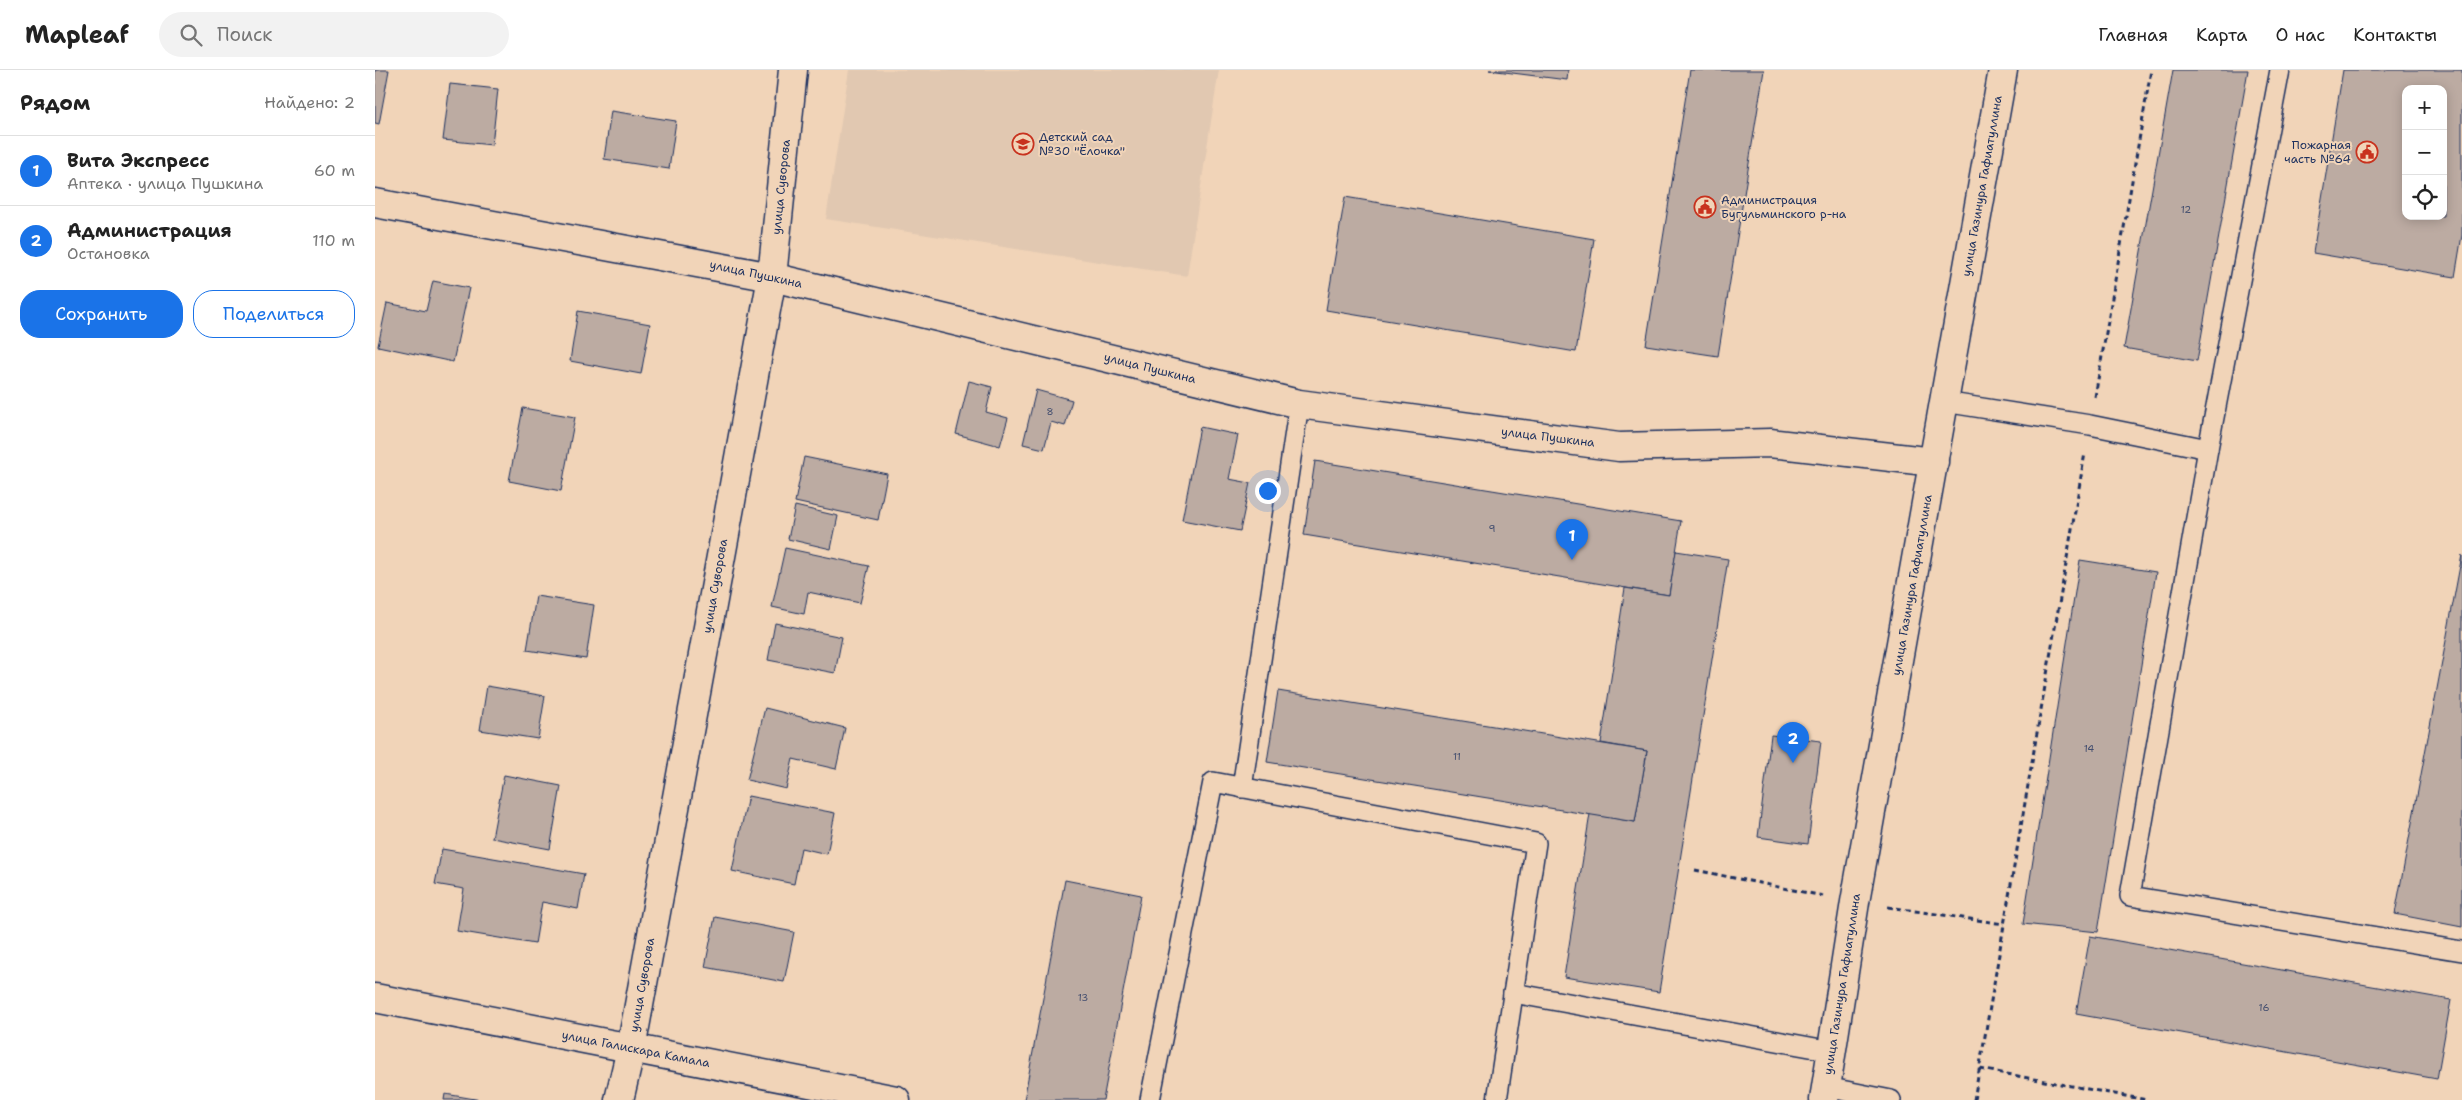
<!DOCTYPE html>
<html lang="ru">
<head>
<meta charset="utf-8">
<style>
	body { margin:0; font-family:"Shantell Sans",sans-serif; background:#f2f2f2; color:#222 }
	.controls { position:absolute; right:15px; top:15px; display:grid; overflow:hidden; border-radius:10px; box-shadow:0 2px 12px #0003 }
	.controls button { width:45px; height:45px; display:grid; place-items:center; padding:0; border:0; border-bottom:1px solid #e0e0e0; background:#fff; color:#222; font:25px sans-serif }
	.you { position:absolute; left:892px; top:420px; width:18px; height:18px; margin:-12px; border:4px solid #fff; border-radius:50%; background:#1a73e8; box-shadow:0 0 0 8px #1a73e833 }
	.badge { display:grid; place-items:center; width:32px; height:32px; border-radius:50%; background:#1a73e8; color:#fff; font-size:16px; font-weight:700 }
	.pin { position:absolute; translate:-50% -41px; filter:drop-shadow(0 1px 2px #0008) }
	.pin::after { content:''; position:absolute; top:26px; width:18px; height:15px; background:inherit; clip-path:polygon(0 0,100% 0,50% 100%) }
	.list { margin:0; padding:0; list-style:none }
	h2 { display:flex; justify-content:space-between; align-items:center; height:65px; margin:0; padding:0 20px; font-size:21px }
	h2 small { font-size:16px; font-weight:400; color:#767676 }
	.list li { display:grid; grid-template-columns:32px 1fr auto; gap:15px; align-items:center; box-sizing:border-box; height:70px; padding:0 20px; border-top:1px solid #e0e0e0 }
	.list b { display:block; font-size:19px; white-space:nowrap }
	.list p { margin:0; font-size:16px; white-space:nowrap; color:#767676 }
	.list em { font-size:16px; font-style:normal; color:#767676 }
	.actions { display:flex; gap:10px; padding:15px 20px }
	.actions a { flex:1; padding:11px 0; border:1px solid #1a73e8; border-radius:20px; text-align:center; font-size:18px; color:#1a73e8 }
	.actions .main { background:#1a73e8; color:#fff }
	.icon { flex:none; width:28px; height:28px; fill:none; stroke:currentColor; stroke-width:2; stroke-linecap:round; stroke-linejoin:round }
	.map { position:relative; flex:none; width:2087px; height:1030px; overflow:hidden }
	header { display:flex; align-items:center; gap:30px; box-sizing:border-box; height:70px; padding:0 25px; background:#fff; border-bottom:1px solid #e0e0e0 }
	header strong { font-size:24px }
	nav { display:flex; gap:28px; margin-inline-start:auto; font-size:18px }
	.search { width:350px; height:45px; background:#f2f2f2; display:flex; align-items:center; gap:12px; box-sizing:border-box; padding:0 18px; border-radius:28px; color:#767676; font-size:19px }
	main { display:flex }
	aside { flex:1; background:#fff }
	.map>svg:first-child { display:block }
	.built { fill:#e1c8b1 }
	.building { fill:#bcaba2; stroke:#1b2f5e; fill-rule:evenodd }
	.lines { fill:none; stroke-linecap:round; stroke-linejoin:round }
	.lane-casing { stroke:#1b2f5e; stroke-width:22 }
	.street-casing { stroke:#1b2f5e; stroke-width:31 }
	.primary-casing { stroke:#1b2f5e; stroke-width:31 }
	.path { stroke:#1b2f5e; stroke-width:3; stroke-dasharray:5 4; stroke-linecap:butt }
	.lane { stroke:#f1d4b8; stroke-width:19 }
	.street { stroke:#f1d4b8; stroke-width:28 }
	.primary { stroke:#f1d4b8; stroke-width:28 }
	.labels { text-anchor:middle; stroke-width:4; stroke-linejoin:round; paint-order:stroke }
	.number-label { font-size:10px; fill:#434e6f }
	.poi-label { font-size:12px; fill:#1b2f5e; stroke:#f1d4b8; text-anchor:start }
	.street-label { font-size:12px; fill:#1b2f5e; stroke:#f1d4b8 }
</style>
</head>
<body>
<header>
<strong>Mapleaf</strong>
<div class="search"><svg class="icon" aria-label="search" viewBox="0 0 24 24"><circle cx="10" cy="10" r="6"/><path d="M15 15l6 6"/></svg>Поиск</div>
<nav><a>Главная</a><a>Карта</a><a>О нас</a><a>Контакты</a></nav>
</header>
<main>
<aside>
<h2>Рядом<small>Найдено: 2</small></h2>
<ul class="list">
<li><span class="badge">1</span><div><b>Вита Экспресс</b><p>Аптека · улица Пушкина</p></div><em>60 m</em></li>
<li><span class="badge">2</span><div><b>Администрация</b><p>Остановка</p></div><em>110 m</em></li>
</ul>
<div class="actions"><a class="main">Сохранить</a><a>Поделиться</a></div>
</aside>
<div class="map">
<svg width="2087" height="1030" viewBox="0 0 2087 1030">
	<rect width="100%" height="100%" fill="#f1d4b8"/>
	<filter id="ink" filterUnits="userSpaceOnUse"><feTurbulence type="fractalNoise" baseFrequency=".02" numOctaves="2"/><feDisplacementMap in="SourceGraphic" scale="10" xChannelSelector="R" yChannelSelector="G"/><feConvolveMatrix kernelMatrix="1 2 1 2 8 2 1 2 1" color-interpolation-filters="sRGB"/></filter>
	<g filter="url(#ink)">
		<path class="built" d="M474,0H844L812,206L451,149Z"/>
		<g class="building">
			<path d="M0,0H14L4,54L0,53Z"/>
			<path d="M1114,0H1193L1192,10Z"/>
			<path d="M1315,0H1389L1343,286L1271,275Z"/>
			<path d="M1798,0H1873L1822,291L1749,278Z"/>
			<path d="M1968,0H2087V165L2080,207L1938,183ZM2031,19H2068V146H2031Z"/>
			<path d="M75,14L123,19L117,75L68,70Z"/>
			<path d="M236,41L301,51L294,99L229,89Z"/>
			<path d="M970,127L1219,169L1201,282L951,240Z"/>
			<path d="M58,211L94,218L78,292L3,276L12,233L51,241Z"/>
			<path d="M203,241L275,254L266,304L195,291Z"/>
			<path d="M594,311L617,317L611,342L633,348L625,376L581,364Z"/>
			<path d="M661,320L697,330L690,356L676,352L669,379L648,374Z"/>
			<path d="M148,338L200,347L186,421L134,411Z"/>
			<path d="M825,357L863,365L854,409L875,413L865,461L807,450Z"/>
			<path d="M429,387L512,404L503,450L420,432Z"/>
			<path d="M940,391L1306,451L1294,525L929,465Z"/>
			<path d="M420,436L463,446L456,479L413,469Z"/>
			<path d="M410,478L494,496L485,533L433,522L429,544L397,537Z"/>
			<path d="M1301,481L1353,489L1284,922L1189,907L1215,744L1260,752L1272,681L1226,673L1250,518L1294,525Z"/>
			<path d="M2087,485V857L2020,844Z"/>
			<path d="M1705,490L1781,502L1723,862L1648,854Z"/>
			<path d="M161,526L219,535L211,589L152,580Z"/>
			<path d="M400,553L467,567L460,603L393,590Z"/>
			<path d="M112,616L170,626L163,669L105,660Z"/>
			<path d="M903,621L1272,681L1260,752L892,692Z"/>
			<path d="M390,638L470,658L461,699L418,689L411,719L372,710Z"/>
			<path d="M1396,665L1446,671L1433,774L1383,767Z"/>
			<path d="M129,705L186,716L175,779L117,768Z"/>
			<path d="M373,726L460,743L452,784L426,778L419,814L357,801Z"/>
			<path d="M67,779L209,804L203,839L167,832L160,874L82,861L89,819L60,814Z"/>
			<path d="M690,810L766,825L728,1030H649Z"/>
			<path d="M340,847L419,862L409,912L330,897Z"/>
			<path d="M1715,866L2076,930L2062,1009L1701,944Z"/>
			<path d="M70,1024L106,1030H69Z"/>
		</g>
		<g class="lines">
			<g class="lane-casing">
				<g id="lane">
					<path d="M1569,332L1715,355L1833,379L1755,826L2087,881"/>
					<path d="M1833,379L1905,0"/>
					<path d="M867,718L924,334"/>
					<path d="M1138,923L1457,981"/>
					<path d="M1451,1017L1516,1030"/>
					<path d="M775,1030L838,712L1161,773L1122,1030"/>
				</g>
			</g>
			<g class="street-casing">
				<g id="street">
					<path d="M0,133L397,207L924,334L1244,377L1395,373L1559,392"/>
					<path d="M0,928L521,1030"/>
					<path d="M244,1030L256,979L397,207L418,0"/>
				</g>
			</g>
			<g class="primary-casing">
				<path id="primary" d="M1449,1030L1480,832L1628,0"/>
			</g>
			<g class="path">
				<path d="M1720,327L1776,0"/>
				<path d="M1320,800L1448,826"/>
				<path d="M1513,837L1629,854"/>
				<path d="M1605,999L1772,1030"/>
				<path d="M1599,1030L1710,383"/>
			</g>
			<use href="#lane" class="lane"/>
			<use href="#street" class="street"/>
			<use href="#primary" class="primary"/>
		</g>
	</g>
	<defs>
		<g id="school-ring" transform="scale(1.125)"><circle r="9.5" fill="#f1d4b8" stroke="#c8321e" stroke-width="1.5"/><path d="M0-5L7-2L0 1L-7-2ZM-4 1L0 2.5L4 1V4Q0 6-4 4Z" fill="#c8321e"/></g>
		<g id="civic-ring" transform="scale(1.125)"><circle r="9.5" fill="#f1d4b8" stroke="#c8321e" stroke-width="1.5"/><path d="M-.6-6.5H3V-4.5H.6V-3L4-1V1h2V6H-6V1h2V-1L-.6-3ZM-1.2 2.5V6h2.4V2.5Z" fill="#c8321e"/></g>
	</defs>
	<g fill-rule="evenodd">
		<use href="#school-ring" x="648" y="74"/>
		<use href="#civic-ring" x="1992" y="82"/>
		<use href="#civic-ring" x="1330" y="137"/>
	</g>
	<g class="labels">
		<g class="number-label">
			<text x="1811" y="143">12</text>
			<text x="675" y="345">8</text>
			<text x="1117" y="462">9</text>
			<text x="1714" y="682">14</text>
			<text x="1082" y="690">11</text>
			<text x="708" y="931">13</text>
			<text x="1889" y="941">16</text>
		</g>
		<g class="poi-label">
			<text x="664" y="71">Детский сад<tspan x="664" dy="14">№30 "Ёлочка"</tspan></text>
			<text x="1976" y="79" text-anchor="end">Пожарная<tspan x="1976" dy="14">часть №64</tspan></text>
			<text x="1346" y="134">Администрация<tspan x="1346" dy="14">Бугульминского р-на</tspan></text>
		</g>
		<g class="street-label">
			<text transform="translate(1607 116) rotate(-80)" y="4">улица Газинура Гафиатуллина</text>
			<text transform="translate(406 117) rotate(-84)" y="4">улица Суворова</text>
			<text transform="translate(381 204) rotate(12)" y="4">улица Пушкина</text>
			<text transform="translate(775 298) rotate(14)" y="4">улица Пушкина</text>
			<text transform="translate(1173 367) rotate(7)" y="4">улица Пушкина</text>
			<text transform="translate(1537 515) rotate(-80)" y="4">улица Газинура Гафиатуллина</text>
			<text transform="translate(340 516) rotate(-80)" y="4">улица Суворова</text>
			<text transform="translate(1467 914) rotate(-81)" y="4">улица Газинура Гафиатуллина</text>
			<text transform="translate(267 915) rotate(-80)" y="4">улица Суворова</text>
			<text transform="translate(261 979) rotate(11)" y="4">улица Галискара Камала</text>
		</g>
	</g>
</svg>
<div class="controls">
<button>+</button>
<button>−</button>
<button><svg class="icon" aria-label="locate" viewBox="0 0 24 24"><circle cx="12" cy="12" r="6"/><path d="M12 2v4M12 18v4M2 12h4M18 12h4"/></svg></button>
</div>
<div class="you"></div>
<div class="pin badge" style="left:1197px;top:490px">1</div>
<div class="pin badge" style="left:1418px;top:693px">2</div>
</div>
</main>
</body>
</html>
